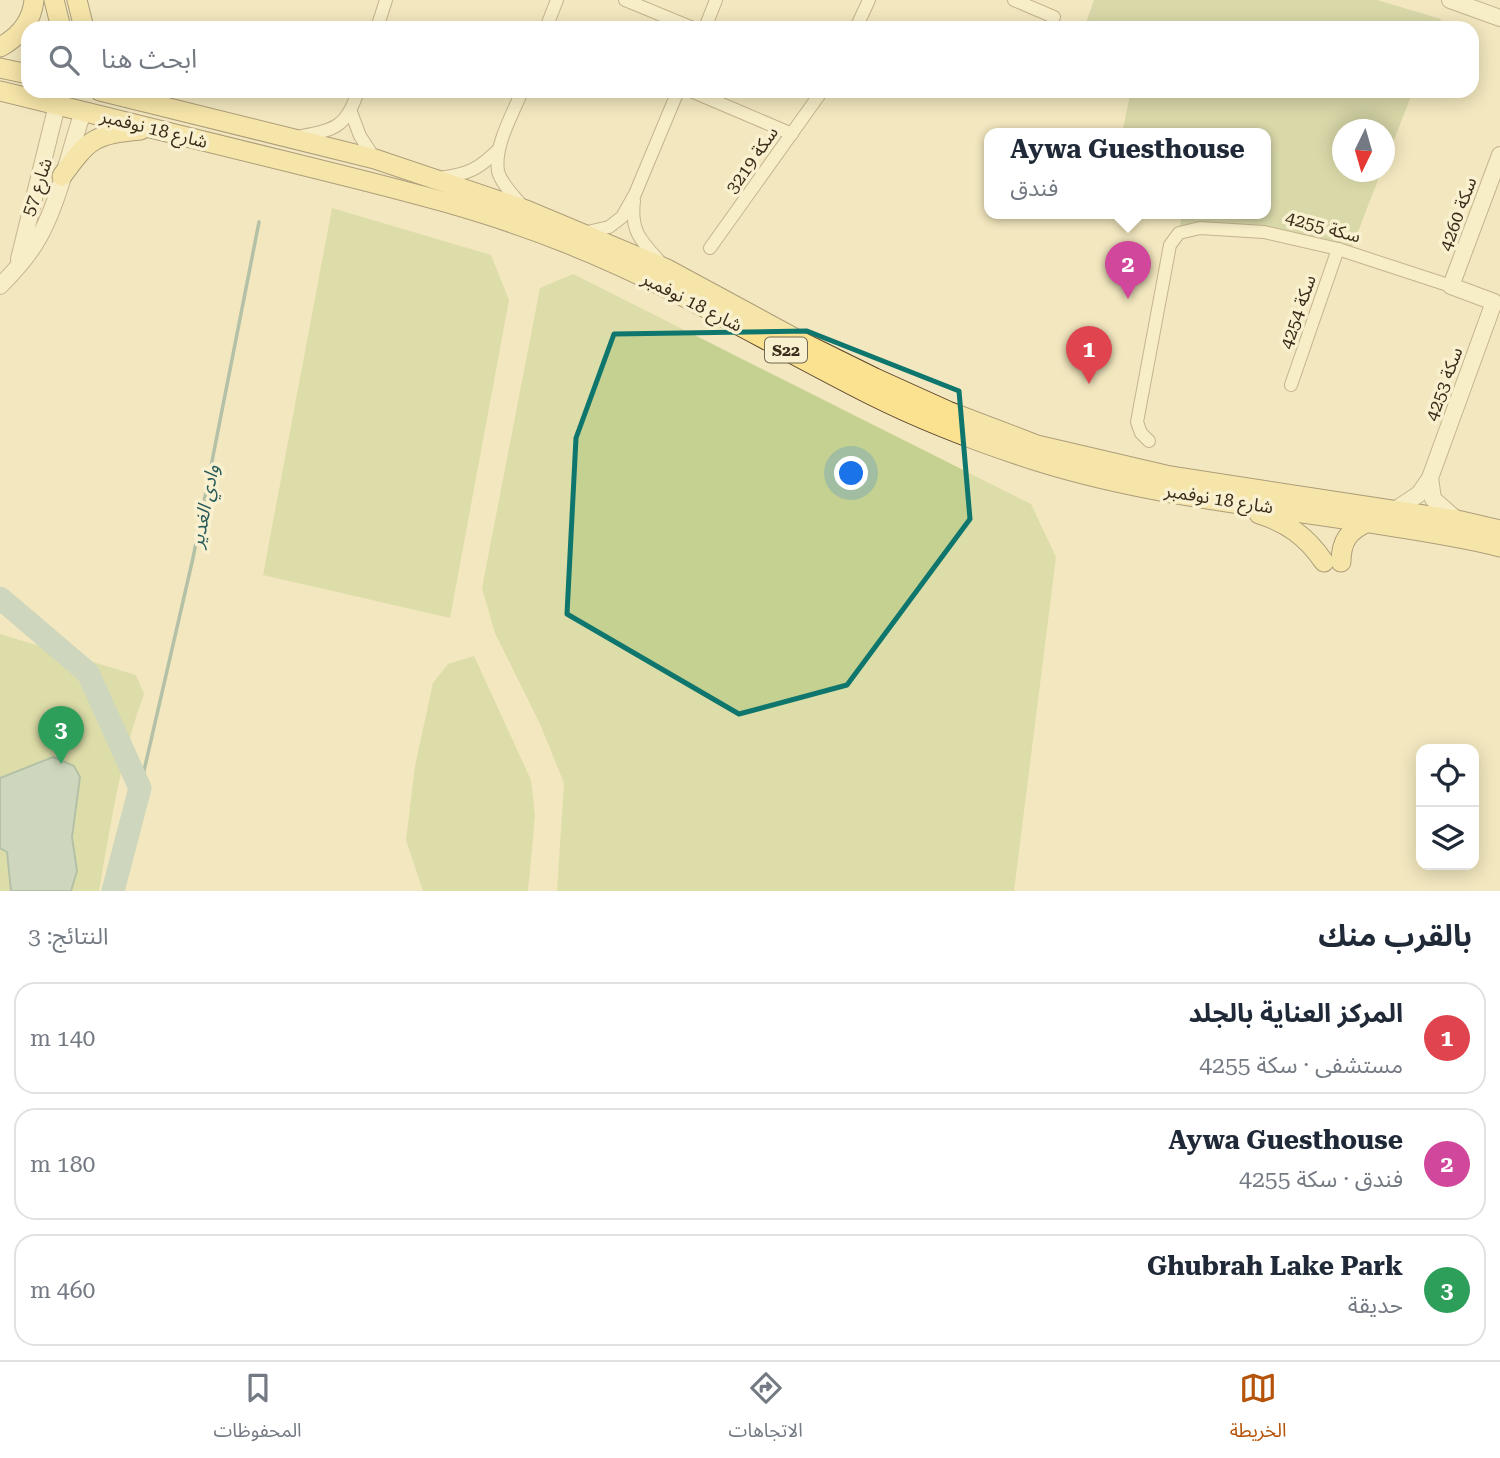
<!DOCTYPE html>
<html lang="ar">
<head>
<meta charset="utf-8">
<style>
	body { margin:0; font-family:"Roboto Serif","Noto Sans Arabic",serif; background:#f6f6f7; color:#1f2937; direction:rtl }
	.controls { position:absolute; right:21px; bottom:21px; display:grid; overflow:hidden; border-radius:14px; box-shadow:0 4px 18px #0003 }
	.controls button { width:63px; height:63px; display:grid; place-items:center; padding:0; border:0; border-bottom:2px solid #e0e1e3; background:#fff; color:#1f2937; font:35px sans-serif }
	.compass { position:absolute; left:1332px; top:119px; width:63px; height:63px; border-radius:50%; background:#fff; box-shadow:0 4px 18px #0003; rotate:185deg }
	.you { position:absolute; left:852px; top:474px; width:24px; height:24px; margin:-18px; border:5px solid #fff; border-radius:50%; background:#1a73e8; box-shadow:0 0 0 10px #1a73e833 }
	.badge { display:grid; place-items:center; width:46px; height:46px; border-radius:50%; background:#b45309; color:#fff; font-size:23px; font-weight:700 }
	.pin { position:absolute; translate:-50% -58px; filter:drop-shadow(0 2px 4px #0008) }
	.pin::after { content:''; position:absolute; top:37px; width:24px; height:21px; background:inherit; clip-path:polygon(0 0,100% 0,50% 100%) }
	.popup { position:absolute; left:984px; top:128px; width:287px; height:91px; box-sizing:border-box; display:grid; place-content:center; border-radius:14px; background:#fff; filter:drop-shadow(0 2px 5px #0005); font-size:23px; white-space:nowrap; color:#747a83 }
	.popup b { font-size:26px; color:#1f2937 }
	.popup::after { content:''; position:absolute; left:50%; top:100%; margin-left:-14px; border:14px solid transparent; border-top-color:#fff }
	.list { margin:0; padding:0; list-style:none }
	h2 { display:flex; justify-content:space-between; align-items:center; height:91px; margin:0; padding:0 28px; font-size:30px }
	h2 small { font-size:23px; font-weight:400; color:#747a83 }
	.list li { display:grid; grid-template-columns:46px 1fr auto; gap:21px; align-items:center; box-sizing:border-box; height:112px; margin:0 14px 14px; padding:0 14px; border:2px solid #e0e1e3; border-radius:21px }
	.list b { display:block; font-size:26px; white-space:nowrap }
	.list p { margin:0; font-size:23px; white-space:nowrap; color:#747a83 }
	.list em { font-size:23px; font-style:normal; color:#747a83 }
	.icon { flex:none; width:38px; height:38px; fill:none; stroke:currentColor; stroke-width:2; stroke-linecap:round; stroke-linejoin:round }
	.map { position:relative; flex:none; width:1500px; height:891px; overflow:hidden; direction:ltr }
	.search { position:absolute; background:#fff; box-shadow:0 4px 18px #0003; left:21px; right:21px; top:21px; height:77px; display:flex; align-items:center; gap:18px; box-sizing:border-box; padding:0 24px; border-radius:21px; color:#747a83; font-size:26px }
	.sheet { height:469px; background:#fff }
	nav { display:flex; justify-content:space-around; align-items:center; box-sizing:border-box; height:98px; border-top:2px solid #e0e1e3; background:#fff; font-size:19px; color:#747a83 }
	nav a { display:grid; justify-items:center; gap:4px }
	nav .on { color:#b45309 }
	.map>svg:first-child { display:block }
	.green { fill:#c4d191 }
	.cemetery { fill:#bac591 }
	.water { fill:#a2c3bc; stroke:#68928b; stroke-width:2 }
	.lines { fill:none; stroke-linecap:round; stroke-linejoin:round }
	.stream { stroke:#68928b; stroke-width:3.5 }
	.river { stroke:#a2c3bc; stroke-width:23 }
	.minor-casing { stroke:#8d7755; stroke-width:14 }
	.tertiary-casing { stroke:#8d7755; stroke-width:18 }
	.primary-casing { stroke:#5a442a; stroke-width:21 }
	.minor { stroke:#fcf3d2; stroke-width:12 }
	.tertiary { stroke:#fcf3d2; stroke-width:16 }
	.primary { stroke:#fae291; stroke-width:19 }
	.marked { fill:none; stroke:#0f766e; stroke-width:5; stroke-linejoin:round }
	.labels { text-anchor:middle; stroke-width:7; stroke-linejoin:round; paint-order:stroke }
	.shield { fill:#f9f0cf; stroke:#736851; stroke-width:2 }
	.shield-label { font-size:16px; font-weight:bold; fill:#3a2d1b }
	.street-label { font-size:18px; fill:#3a2d1b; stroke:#f9f0cf }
	.water-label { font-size:19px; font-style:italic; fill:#295b5c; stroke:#f9f0cf }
</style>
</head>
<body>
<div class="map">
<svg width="1500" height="891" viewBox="0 0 1500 891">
	<rect width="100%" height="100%" fill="#f2e7be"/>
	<g class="green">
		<path d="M332,208L491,255L509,300L450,618L263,575Z"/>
		<path d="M573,274L1031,504L1056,557L1014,891H557L564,783L540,724L495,633L482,588L540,288Z"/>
		<path d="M0,634L136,675L144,694C120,759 111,823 99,891H0Z"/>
		<path d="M474,656L531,780L535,816L528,891H423L406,840L415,766L433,683L448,664Z"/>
	</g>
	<g class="cemetery">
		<path d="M1094,0H1377L1441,19L1437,28H1084Z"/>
		<path d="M1131,91H1413L1385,163L1384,130H1342V172H1381L1351,250L1264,231L1179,233L1182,213H1266V133H1122Z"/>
	</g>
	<path class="water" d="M53,757L74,766L80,777L72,837L77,871L71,891H11L7,852L0,848V778Z"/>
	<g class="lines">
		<path class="stream" d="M140,788L193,558L259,222"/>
		<path class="river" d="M0,598L88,673L140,788L113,891"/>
		<g class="minor-casing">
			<g id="minor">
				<path d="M625,0L693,28"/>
				<path d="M1014,0L1054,17"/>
				<path d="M377,28L386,0"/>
				<path d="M546,28L557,0"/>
				<path d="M705,28L716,0"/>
				<path d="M856,28L869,0"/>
				<path d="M522,91C513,114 494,145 498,171C501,184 515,197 524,208"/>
				<path d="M691,91L792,134"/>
				<path d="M351,112L360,136L375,159"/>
				<path d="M297,137C333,130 346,129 358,91"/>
				<path d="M439,178C468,174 478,170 499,149"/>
				<path d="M634,201C630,232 642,242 662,264"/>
				<path d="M583,233L609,227L622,217L635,194L678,91"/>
				<path d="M710,248L822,91"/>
				<path d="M1291,385L1338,249"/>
				<path d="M1149,441L1141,433L1137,422L1170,245L1179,233L1200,228L1264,232L1338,249L1451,286"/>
			</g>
		</g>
		<g class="tertiary-casing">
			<g id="tertiary">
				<path d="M1450,0L1500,18"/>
				<path d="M19,259L57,105"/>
				<path d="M0,286C13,273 25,260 35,244C57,210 69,152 83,112"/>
				<path d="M1430,478L1433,499L1457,520"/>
				<path d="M1395,510L1419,494L1430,478L1494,302L1451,286L1500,155"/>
			</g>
		</g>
		<g class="primary-casing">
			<g id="primary">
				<path d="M54,0L61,28"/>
				<path d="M77,0L84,28"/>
				<path d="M0,47C19,37 32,21 34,0"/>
				<path d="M0,68L28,74"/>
				<path d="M0,91C98,115 195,139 293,163C385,186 477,207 566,243C672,285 770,344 871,395C925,422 983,444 1040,462C1159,499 1285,508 1407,529C1438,534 1469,539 1500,547"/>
				<path d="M100,91L375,159L526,210L667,269L800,341L875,378L948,411L1037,445L1170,476L1457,520L1500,530"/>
				<path d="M62,176C89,139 94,134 141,130"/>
				<path d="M1259,514C1288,523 1307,537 1324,562"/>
				<path d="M1341,562C1341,541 1349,530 1368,522"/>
			</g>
		</g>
		<use href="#minor" class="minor"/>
		<use href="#tertiary" class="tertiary"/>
		<use href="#primary" class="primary"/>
	</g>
	<path d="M0 0H1500V891H0ZM807,331L959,391L970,519L847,685L739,714L567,614L576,438L614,334Z" fill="#f2e7be" fill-opacity=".55" fill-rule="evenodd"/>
	<path class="marked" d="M807,331L959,391L970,519L847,685L739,714L567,614L576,438L614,334Z"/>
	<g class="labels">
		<rect class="shield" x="765" y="337.5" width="42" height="25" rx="5"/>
		<g class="shield-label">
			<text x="786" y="356">S22</text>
		</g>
		<g class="street-label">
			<text transform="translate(154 129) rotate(14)" y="6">شارع 18 نوفمبر</text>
			<text transform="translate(752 160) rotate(-55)" y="6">سكة 3219</text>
			<text transform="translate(37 187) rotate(-71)" y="6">شارع 57</text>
			<text transform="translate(1458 214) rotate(-70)" y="6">سكة 4260</text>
			<text transform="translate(1323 227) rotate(15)" y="6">سكة 4255</text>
			<text transform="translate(692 302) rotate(27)" y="6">شارع 18 نوفمبر</text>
			<text transform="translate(1298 312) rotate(-71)" y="6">سكة 4254</text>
			<text transform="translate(1444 384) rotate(-70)" y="6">سكة 4253</text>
			<text transform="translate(1219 499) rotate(9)" y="6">شارع 18 نوفمبر</text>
		</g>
		<g class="water-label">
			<text transform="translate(204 506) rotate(-79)" y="7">وادي الغدير</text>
		</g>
	</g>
</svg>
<div class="controls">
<button><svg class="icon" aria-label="locate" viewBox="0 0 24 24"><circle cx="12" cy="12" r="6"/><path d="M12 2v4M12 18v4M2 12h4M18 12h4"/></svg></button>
<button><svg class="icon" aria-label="layers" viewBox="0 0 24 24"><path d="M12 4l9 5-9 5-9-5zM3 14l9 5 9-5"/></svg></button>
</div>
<svg class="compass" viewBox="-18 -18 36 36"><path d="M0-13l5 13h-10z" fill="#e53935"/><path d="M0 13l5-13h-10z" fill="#747a83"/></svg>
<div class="you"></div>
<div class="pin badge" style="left:1089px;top:384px;background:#e0444e">1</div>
<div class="pin badge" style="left:1128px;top:299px;background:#d1479c">2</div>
<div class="popup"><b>Aywa Guesthouse</b>فندق</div>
<div class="pin badge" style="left:61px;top:764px;background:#2e9e5b">3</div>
<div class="search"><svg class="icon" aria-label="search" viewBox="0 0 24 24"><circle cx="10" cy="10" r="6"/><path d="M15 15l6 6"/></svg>ابحث هنا</div>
</div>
<section class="sheet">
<h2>بالقرب منك<small>النتائج: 3</small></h2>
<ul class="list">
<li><span class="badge" style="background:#e0444e">1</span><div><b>المركز العناية بالجلد</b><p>مستشفى · سكة 4255</p></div><em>140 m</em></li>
<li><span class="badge" style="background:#d1479c">2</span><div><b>Aywa Guesthouse</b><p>فندق · سكة 4255</p></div><em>180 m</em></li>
<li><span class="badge" style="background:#2e9e5b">3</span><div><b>Ghubrah Lake Park</b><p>حديقة</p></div><em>460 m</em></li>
</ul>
</section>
<nav>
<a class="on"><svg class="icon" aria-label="map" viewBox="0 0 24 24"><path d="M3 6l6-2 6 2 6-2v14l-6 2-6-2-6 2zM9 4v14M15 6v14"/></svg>الخريطة</a>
<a><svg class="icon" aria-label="directions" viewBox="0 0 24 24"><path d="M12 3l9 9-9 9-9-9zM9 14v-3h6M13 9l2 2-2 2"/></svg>الاتجاهات</a>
<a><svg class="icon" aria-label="saved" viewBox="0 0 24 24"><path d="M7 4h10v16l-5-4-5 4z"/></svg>المحفوظات</a>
</nav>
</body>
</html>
